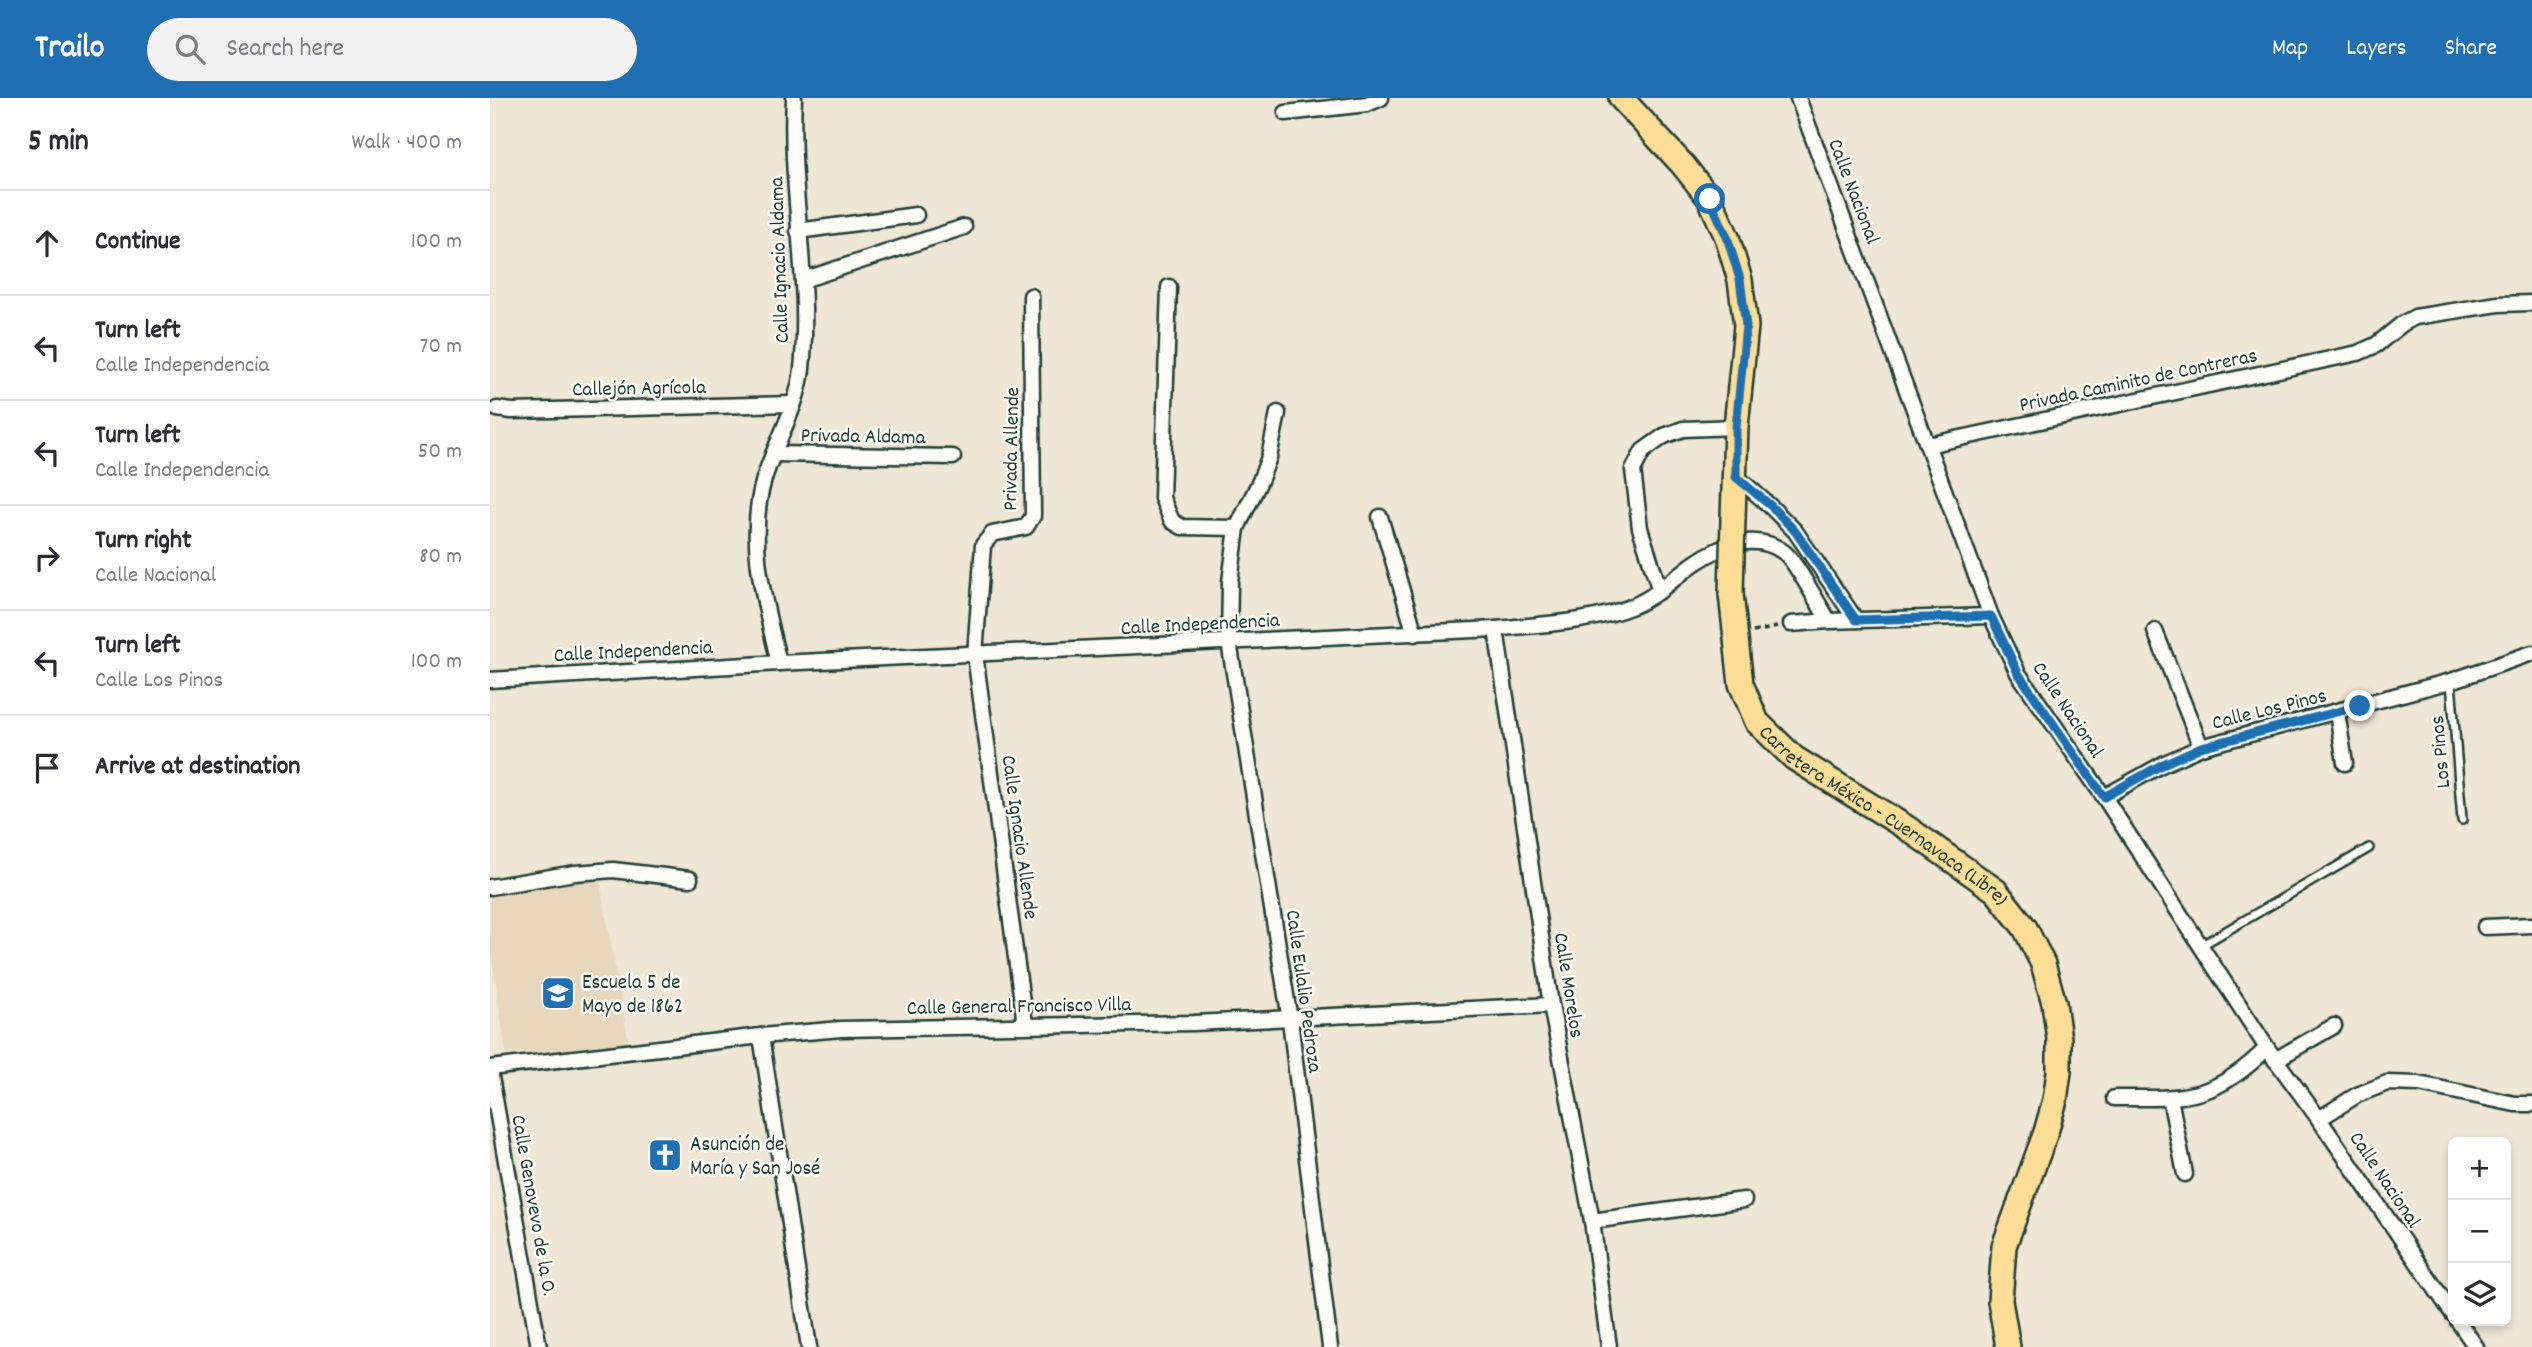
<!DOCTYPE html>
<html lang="en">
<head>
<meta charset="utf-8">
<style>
	body { margin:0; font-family:Dekko,sans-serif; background:#f2f2f3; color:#2b2b33 }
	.controls { position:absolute; right:21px; bottom:21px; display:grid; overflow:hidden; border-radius:10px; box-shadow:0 4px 10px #0003 }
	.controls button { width:63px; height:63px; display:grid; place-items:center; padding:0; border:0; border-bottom:2px solid #e1e1e2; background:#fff; color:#2b2b33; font:35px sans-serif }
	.stop { position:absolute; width:21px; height:21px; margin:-16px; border:5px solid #1f6fb2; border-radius:50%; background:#fff }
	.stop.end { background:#1f6fb2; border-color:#fff; box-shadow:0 2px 7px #0008 }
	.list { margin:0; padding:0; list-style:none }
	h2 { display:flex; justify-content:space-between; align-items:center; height:91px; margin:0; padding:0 28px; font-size:30px }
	h2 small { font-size:23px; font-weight:400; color:#7c7c81 }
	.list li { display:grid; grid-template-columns:46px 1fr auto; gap:21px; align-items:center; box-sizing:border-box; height:105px; padding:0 28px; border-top:2px solid #e1e1e2 }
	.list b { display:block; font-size:26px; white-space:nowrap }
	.list p { margin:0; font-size:23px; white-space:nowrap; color:#7c7c81 }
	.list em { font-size:23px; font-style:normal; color:#7c7c81 }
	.icon { flex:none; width:38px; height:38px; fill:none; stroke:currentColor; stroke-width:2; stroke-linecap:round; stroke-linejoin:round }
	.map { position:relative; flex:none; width:2042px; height:1249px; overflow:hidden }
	header { display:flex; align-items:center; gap:42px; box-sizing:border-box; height:98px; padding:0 35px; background:#1f6fb2; color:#fff }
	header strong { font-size:33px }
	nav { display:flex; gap:38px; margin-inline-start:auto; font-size:24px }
	.search { width:490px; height:63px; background:#f2f2f3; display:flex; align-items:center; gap:18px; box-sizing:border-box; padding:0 24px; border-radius:38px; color:#7c7c81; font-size:26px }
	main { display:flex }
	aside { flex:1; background:#fff }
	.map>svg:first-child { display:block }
	.built { fill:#e7d7bd }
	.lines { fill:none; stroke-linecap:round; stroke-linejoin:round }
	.service-casing { stroke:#1f3d34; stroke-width:12 }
	.minor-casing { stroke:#1f3d34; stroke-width:19 }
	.primary-casing { stroke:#1f3d34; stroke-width:28 }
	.path { stroke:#1f3d34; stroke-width:3.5; stroke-dasharray:5 5; stroke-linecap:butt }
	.service { stroke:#fdfcf7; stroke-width:7 }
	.minor { stroke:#fdfcf7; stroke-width:14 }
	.primary { stroke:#fedd96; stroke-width:23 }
	.primary-bridge-casing { stroke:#1f3d34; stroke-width:28; stroke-linecap:butt }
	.primary-bridge { stroke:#fedd96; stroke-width:23 }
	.route { stroke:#1f6fb2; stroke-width:9 }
	.labels { text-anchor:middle; stroke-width:5; stroke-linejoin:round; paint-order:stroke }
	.street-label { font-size:21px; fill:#1f3d34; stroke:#fdfcf7 }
	.poi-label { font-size:21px; fill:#1f3d34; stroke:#fdfcf7; text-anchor:start }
</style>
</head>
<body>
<header>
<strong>Trailo</strong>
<div class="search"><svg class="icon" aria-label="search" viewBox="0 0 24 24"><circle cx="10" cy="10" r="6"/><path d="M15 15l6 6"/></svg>Search here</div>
<nav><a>Map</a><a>Layers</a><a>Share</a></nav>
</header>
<main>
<aside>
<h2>5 min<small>Walk · 400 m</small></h2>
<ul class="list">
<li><svg class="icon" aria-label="ahead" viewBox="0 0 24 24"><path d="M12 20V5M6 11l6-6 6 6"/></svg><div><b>Continue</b></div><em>100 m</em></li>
<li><svg class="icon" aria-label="left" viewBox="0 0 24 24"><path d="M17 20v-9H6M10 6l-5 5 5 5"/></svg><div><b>Turn left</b><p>Calle Independencia</p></div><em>70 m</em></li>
<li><svg class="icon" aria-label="left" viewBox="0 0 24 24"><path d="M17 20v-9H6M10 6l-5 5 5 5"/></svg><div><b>Turn left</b><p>Calle Independencia</p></div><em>50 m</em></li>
<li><svg class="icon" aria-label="right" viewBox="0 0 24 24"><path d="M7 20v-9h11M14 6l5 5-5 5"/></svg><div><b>Turn right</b><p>Calle Nacional</p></div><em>80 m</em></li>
<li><svg class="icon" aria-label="left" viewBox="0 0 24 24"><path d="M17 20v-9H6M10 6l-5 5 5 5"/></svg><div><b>Turn left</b><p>Calle Los Pinos</p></div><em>100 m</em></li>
<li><svg class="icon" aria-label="arrive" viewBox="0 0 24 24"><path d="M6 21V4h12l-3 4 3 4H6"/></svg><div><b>Arrive at destination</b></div></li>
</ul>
</aside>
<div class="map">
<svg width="2042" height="1249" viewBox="0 0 2042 1249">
	<rect width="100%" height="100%" fill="#f0e6d5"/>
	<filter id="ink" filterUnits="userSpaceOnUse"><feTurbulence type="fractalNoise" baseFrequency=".0143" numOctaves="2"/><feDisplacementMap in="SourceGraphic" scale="14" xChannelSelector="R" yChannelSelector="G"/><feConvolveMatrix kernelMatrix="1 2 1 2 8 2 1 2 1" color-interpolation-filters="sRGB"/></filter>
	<g filter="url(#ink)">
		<path class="built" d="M109,778L139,947L16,956L0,843V792Z"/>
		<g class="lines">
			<g class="service-casing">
				<g id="service">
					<path d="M1961,584L1972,722"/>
					<path d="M1712,847L1879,750"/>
				</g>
			</g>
			<g class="minor-casing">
				<g id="minor">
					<path d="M1308,0L1501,518L1528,575L1614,699L1777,950L1829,1021L1963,1216"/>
					<path d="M796,15L877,6L891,0"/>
					<path d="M308,133L426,117"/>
					<path d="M313,182L474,129"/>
					<path d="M679,189L672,400L682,423L692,429L747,430"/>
					<path d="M7,311L22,313L302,306"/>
					<path d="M788,315L779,359L770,383L747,430L740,484L739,544L800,922L840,1249"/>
					<path d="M1438,347L1868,255L1886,247L1912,226L1925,219L2008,206L2042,205"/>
					<path d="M283,356L463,359"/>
					<path d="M1246,378L1281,409L1305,433L1366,522"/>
					<path d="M890,419L925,536"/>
					<path d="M1170,493L1150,430L1143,372L1153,353L1174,338L1193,331L1246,329"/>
					<path d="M1301,526L1339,523L1501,518"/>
					<path d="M1006,531L1061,907L1102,1123L1119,1249"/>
					<path d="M1665,533L1711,649"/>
					<path d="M289,565C275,505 256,442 274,381C285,345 308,309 312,271C321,181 299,90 304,0"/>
					<path d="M0,582L289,565L1006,531C1050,526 1101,525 1143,508C1167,498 1185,479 1205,465C1231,447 1267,433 1295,455C1306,464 1329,508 1339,523"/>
					<path d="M1847,614L1855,665"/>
					<path d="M1614,699L1673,666L1711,649L1961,583L2042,555"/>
					<path d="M0,789L85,775L123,772L200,781"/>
					<path d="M1995,829L2042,827"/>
					<path d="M535,926L485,557L493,447L502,436L536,429L543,418L541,198"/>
					<path d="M271,938L319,1249"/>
					<path d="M1785,962L1844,928"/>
					<path d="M0,970L271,938L351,931L704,925L1061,907"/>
					<path d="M0,973L49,1249"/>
					<path d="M1624,1000C1694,1000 1723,1004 1777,950"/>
					<path d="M1680,1000L1695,1076"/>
					<path d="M1829,1021L1867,997L1897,985L1929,986L2025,1006H2042"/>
					<path d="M1102,1123L1254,1102"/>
					<path d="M1968,1223L1986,1249"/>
				</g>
			</g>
			<g class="primary-casing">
				<g id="primary">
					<path d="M1131,0L1193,67L1220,101L1237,139L1250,182L1256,228L1246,329L1243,421"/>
					<path id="s1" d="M1241,496L1251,586L1267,624L1304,660L1417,730L1506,793L1535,830L1553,866L1564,905L1569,941V974L1565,1002L1556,1034L1514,1148L1510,1203L1518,1249"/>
				</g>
			</g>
			<path class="path" d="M1263,534L1287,529"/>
			<use href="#service" class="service"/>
			<use href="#minor" class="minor"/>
			<use href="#primary" class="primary"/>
			<g class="primary-bridge-casing">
				<path id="primary-bridge" d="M1241,496L1243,421"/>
			</g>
			<use href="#primary-bridge" class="primary-bridge"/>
		</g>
	</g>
	<g class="lines" filter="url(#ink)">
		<path class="route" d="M1220,101L1237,139L1250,181L1256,228L1246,329V379L1281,408L1305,433L1366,522L1501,518L1528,575L1614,699L1673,666L1711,649L1870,608"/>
	</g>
	<defs>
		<g id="school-square" transform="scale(1.75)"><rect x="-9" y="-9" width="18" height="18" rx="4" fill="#1f6fb2" stroke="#fdfcf7"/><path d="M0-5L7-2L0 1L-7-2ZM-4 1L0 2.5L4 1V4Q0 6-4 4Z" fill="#fff"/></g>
		<g id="church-square" transform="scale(1.75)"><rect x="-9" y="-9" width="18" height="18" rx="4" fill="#1f6fb2" stroke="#fdfcf7"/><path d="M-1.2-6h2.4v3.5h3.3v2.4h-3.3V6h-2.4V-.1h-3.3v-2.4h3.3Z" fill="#fff"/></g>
	</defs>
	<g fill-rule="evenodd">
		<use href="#school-square" x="68" y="895"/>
		<use href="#church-square" x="175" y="1057"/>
	</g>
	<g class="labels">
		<g class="street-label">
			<text transform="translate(1365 93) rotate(69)" y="7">Calle Nacional</text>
			<text transform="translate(288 162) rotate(-92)" y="7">Calle Ignacio Aldama</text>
			<text transform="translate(1648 281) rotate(-12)" y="7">Privada Caminito de Contreras</text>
			<text transform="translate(149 289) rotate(-1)" y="7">Callejón Agrícola</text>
			<text transform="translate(373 337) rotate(1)" y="7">Privada Aldama</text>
			<text transform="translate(520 351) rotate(-89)" y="7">Privada Allende</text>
			<text transform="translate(710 525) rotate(-3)" y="7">Calle Independencia</text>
			<text transform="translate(143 552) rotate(-3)" y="7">Calle Independencia</text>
			<text transform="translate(1779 610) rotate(-14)" y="7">Calle Los Pinos</text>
			<text transform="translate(1579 611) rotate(56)" y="7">Calle Nacional</text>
			<text transform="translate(1949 654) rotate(-95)" y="7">Los Pinos</text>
			<text dy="7" stroke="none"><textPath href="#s1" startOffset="290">Carretera México - Cuernavaca (Libre)</textPath></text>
			<text transform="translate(531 739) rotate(82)" y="7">Calle Ignacio Allende</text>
			<text transform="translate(1080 887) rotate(81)" y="7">Calle Morelos</text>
			<text transform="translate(815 893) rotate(82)" y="7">Calle Eulalio Pedroza</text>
			<text transform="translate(529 907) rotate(-1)" y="7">Calle General Francisco Villa</text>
			<text transform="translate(1896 1081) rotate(56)" y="7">Calle Nacional</text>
			<text transform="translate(45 1107) rotate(80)" y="7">Calle Genovevo de la O.</text>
		</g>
		<g class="poi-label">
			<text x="92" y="890">Escuela 5 de<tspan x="92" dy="24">Mayo de 1862</tspan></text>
			<text x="200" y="1052">Asunción de<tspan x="200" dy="24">María y San José</tspan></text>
		</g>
	</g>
</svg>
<div class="controls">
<button>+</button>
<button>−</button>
<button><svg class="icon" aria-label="layers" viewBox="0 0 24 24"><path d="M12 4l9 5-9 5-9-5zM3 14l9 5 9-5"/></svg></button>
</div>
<div class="stop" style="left:1220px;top:101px"></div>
<div class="stop end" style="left:1870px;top:608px"></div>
</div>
</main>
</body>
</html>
